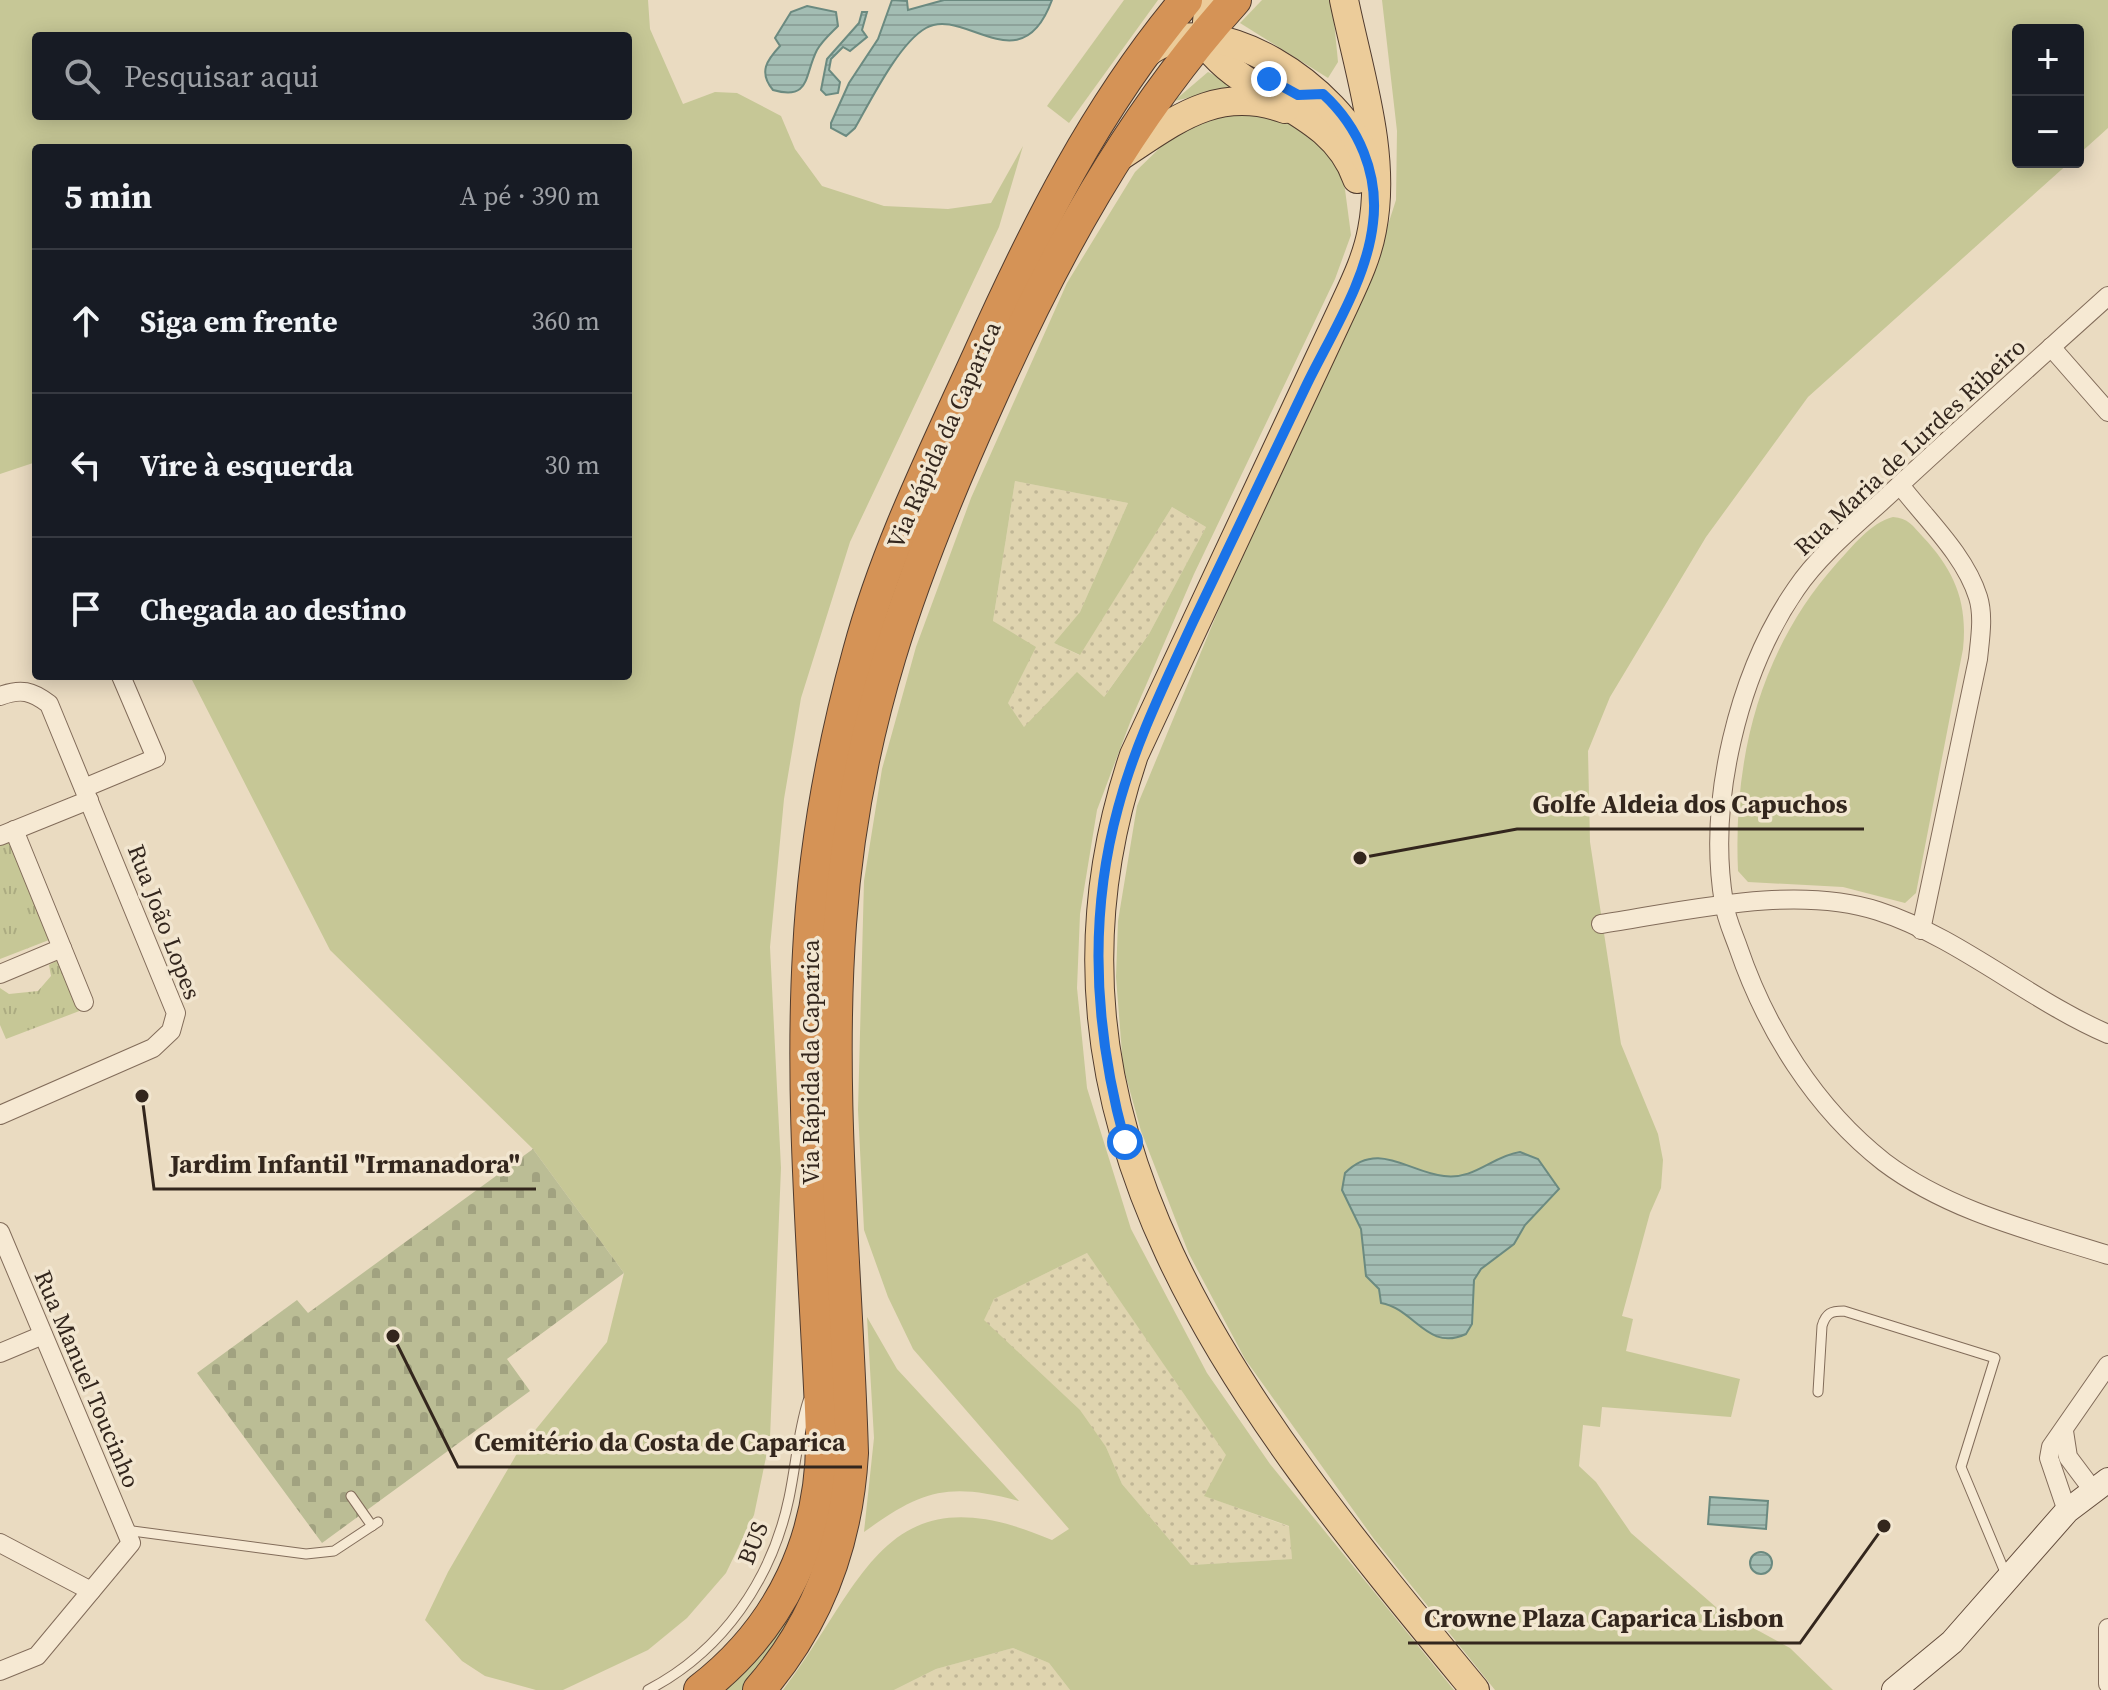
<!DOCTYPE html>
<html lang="pt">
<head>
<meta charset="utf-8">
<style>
	body { margin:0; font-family:"Source Serif 4",serif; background:#242831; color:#f1f3f6 }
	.controls { position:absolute; right:24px; top:24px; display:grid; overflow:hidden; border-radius:8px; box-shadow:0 4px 20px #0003 }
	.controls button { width:72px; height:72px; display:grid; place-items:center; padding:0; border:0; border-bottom:2px solid #363941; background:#171b24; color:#f1f3f6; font:40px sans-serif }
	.stop { position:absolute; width:24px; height:24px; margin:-18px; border:6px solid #1a73e8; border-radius:50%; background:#fff }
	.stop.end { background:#1a73e8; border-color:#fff; box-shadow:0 2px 8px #0008 }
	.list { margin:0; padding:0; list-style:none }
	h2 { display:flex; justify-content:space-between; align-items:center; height:104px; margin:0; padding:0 32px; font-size:34px }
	h2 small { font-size:26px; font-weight:400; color:#9ea1a6 }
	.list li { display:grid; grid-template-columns:52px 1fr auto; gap:24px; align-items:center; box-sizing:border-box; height:144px; padding:0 32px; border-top:2px solid #363941 }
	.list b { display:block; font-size:30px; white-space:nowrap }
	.list em { font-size:26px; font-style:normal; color:#9ea1a6 }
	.icon { flex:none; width:44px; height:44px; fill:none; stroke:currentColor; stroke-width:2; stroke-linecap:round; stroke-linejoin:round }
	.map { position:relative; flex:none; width:2108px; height:1690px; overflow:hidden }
	.search { position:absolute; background:#171b24; box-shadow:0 4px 20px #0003; left:32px; top:32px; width:600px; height:88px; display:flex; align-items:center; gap:20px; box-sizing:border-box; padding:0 28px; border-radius:8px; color:#9ea1a6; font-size:30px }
	.panel { position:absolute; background:#171b24; box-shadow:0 4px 20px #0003; left:32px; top:144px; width:600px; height:536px; border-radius:8px }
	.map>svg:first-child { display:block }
	.farmland { fill:url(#farmland-dots) }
	.green { fill:#c6c796; fill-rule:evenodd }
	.cemetery { fill:url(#cemetery-stones) }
	.park { fill:url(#park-tufts) }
	.water { fill:url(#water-rules); stroke:#6b8a80; stroke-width:2 }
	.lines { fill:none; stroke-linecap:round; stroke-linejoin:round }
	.lane-casing { stroke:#826c5a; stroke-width:11 }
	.street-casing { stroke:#826c5a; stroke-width:20 }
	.secondary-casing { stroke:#644d3d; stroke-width:26 }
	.primary-casing { stroke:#503b2e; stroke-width:30 }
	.highway-casing { stroke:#503b2e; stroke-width:34 }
	.lane { stroke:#f6e9d3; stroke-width:9 }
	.street { stroke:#f6e9d3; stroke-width:18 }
	.secondary { stroke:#f6e9d3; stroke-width:24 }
	.primary { stroke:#eccc9a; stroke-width:28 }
	.highway { stroke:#d59356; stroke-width:32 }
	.route { stroke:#1a73e8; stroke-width:10 }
	.labels { text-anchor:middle; stroke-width:7; stroke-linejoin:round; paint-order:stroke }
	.street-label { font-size:24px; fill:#33261d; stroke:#f2e6d0 }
	.leader { fill:none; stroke:#33261d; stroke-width:3 }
	.callout-dot { fill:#33261d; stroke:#f2e6d0; stroke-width:3 }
	.callout-label { font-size:26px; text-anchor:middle; font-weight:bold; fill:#33261d; stroke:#f2e6d0; stroke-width:7; stroke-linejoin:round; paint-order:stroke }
</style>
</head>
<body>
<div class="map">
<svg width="2108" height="1690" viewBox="0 0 2108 1690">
	<defs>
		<pattern id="farmland-dots" width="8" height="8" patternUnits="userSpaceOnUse" patternTransform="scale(2)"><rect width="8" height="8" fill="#dfd4af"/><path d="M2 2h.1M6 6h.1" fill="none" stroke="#c0b696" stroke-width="1.8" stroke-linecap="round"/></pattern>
		<pattern id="cemetery-stones" width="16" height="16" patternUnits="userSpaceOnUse" patternTransform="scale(2)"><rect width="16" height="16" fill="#bbbd95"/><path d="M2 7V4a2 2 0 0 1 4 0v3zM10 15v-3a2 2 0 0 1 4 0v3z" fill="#a1a280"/></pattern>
		<pattern id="park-tufts" width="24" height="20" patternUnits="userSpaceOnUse" patternTransform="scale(2)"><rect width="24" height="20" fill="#c6c796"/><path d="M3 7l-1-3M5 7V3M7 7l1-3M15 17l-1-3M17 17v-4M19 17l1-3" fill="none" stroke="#abab81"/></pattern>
		<pattern id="water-rules" width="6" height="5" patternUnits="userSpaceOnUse" patternTransform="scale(2)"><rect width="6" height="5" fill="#a3bdb3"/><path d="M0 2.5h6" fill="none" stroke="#8da29a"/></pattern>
	</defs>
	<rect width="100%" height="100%" fill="#eadbc1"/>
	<g class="farmland">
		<path d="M1015,481L1128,503L1080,612L1054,643L1079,655L1172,507L1206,527L1149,634L1103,698L1024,727L1008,703L993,621Z"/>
		<path d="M1087,1253L1227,1455L1205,1496L1290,1527L1292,1559L1191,1565L1122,1484L1106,1447L983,1320L994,1299Z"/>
		<path d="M1013,1648L1049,1663L1070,1690H894L936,1669Z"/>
	</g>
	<g class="green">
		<path d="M0,0H648L650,29L683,104L715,92L737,93L781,116L795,149L822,186L884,206L948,209L991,203L1023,146L999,227L850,542L801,698L784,799L770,947L781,1168L770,1438L754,1515L726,1573L687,1618L648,1650L563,1690H536L485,1676L462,1661L425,1620L448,1572L519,1450L607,1342L624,1273L533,1149L330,950L190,676H628V148H36V462L0,474ZM36,36H628V116H36Z"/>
		<path d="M1124,0H1158L1069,123L1047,106Z"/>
		<path d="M1262,0H1332L1338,62L1328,78L1240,23Z"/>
		<path d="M1382,0H2108V128L2078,155V30H2018V162H2070L1808,397L1706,537L1610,697L1588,751L1590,842L1621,1044L1658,1134L1663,1160L1661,1188L1650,1213L1622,1316L1633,1319L1626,1351L1740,1379L1731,1417L1602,1407L1600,1427L1583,1425L1579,1466L1596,1482L1631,1533L1717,1608L1790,1648L1833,1690H1495L1374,1539L1245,1359L1189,1254L1141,1131L1123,1066L1116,977L1118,921L1137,806L1265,498L1377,259L1396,200L1397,131Z"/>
		<path d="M1208,72L1239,87L1174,101Z"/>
		<path d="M1259,114L1297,126L1328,148L1344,182L1351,235L1335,279L1194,574L1131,720L1097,810L1080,914L1077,988L1087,1088L1131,1229L1207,1373L1270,1464L1454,1690H1070L1049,1663L1013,1648L936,1669L894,1690H783C866,1581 884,1468 1052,1540L1069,1529L913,1349L888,1297L864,1230L858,1110L864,881L882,769L916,647L971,498L1067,283L1135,172L1167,141L1213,116ZM1015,481L1128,503L1080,612L1054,643L1080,655L1172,507L1206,527L1149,634L1104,697L1077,672L1024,727L1008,703L1036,647L993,621ZM1087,1253L1226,1455L1204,1496L1289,1526L1292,1559L1191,1565L1122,1484L1106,1447L1080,1410L984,1320L994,1299Z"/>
		<path d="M1893,517C1908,518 1913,526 1923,537C1954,570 1968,602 1963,649L1916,893L1905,903L1843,887L1748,882L1738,871C1733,758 1760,649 1837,563C1853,546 1870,523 1893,517Z"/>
		<path d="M867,1317L897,1369L1019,1501C948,1482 922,1490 864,1532L874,1438Z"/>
		<path d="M808,1582L806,1598L750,1681L742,1690H726L775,1637Z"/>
	</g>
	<path class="cemetery" d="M533,1149L624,1273L507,1359L530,1391L322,1543L197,1373L297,1300L308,1313Z"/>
	<g class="park">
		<path d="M6,833L49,940L0,959V836Z"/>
		<path d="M60,959L82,1010L6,1039L0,1025V988L9,994L38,991L51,976L49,965Z"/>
	</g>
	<g class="water">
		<path d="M892,0L907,1L908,10L944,0H1052C1021,85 964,6 926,28C899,43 871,100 855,128L846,136L831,128V123L849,83L878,39Z"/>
		<path d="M807,6L836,12L838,26C830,34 822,41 817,50C804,75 811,101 773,90C758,72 767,60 780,46L775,38L791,12Z"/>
		<path d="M862,12H867L862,30L867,37L850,51L843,47L831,59L829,70L840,82L838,93L826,95L821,90L827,59L859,23Z"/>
		<path d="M1520,1152L1538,1159L1559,1189L1525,1225L1514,1244L1481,1269L1474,1280L1472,1324L1466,1334C1427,1352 1415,1309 1381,1303L1379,1289L1366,1276L1361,1229L1342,1190L1345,1173C1378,1140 1408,1172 1444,1176C1475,1180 1492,1156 1520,1152Z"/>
		<path d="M1710,1497L1768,1501L1766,1529L1708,1524Z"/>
		<circle cx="1761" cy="1563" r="11"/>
	</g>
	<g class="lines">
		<g class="lane-casing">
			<g id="lane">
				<path d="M1818,1392L1822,1326C1826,1313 1831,1311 1844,1311L1995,1358L1961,1467L2007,1577"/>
				<path d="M351,1496L372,1526"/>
				<path d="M125,1530L306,1554L334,1551L378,1522"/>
				<path d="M648,1690C723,1651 772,1579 789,1498C796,1465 798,1432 808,1401"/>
			</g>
		</g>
		<g class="street-casing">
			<g id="street">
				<path d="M2108,296C2036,361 1964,425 1893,491C1861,521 1821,552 1796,589C1738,673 1707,802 1724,903C1726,918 1733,933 1738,947C1766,1029 1815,1108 1884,1162C1949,1211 2032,1231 2108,1255"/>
				<path d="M2051,347L2108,412"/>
				<path d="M1900,485C1926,519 1965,555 1978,597C1984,616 1980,639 1978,659L1921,930"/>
				<path d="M0,696C21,688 32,691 49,704L176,1013L171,1031L153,1048L0,1115"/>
				<path d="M84,788L156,758L121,676"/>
				<path d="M14,830L84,1002"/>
				<path d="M0,836L89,800"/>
				<path d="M1601,924C1686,911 1795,884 1878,911C1959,937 2029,1000 2108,1034"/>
				<path d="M0,974L62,948"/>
				<path d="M0,1232L131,1543L37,1656L0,1671"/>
				<path d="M0,1353L43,1335"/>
				<path d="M2064,1431L2068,1457L2092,1489"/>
				<path d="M2067,1511L2049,1458L2051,1447L2108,1365"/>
				<path d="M0,1543L91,1591"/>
				<path d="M2108,1628V1684"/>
			</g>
		</g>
		<g class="secondary-casing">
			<path id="secondary" d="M1894,1690L1952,1642L2067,1511L2108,1480"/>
		</g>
		<g class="primary-casing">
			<g id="primary">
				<path d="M1209,0L1206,33L1214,54C1258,102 1334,112 1357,179"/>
				<path d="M1344,0C1359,73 1387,155 1372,230C1367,258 1354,284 1342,310L1134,755C1007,1130 1252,1419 1475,1690"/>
				<path d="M1147,53C1214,0 1343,93 1366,159"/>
				<path d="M1119,157C1173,122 1216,84 1285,109"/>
			</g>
		</g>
		<g class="highway-casing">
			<g id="highway">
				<path d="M700,1690C782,1627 824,1536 822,1433C816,1274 800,1112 809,952C814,850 832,750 859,652C887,548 935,452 979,355C1036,228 1096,107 1186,0"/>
				<path d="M759,1690C818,1622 847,1543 852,1453C847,1280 827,1096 840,924C854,730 909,578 988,403C1053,257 1127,120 1235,0"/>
			</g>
		</g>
		<use href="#lane" class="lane"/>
		<use href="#street" class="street"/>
		<use href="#secondary" class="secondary"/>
		<use href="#primary" class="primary"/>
		<use href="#highway" class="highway"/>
	</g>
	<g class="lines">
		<path class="route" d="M1125,1142C1095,1033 1088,918 1118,808C1135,744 1164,685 1192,624C1230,544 1268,464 1307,384C1331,335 1367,279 1373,223C1379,174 1359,127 1323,94L1298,95L1269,79"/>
	</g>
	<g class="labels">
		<g class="street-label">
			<text transform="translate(944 435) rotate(-66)" y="8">Via Rápida da Caparica</text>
			<text transform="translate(1910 447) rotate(-43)" y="8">Rua Maria de Lurdes Ribeiro</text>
			<text transform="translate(164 922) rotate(69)" y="8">Rua João Lopes</text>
			<text transform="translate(811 1062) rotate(-90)" y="8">Via Rápida da Caparica</text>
			<text transform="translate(87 1379) rotate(67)" y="8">Rua Manuel Toucinho</text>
			<text transform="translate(753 1543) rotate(-68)" y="8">BUS</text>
		</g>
	</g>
	<path class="leader" d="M1360 858L1517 829H1864M142 1096L154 1189H536M393 1336L458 1467H862M1884 1526L1800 1643H1408"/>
	<g class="callout-dot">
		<circle cx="1360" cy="858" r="8"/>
		<circle cx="142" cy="1096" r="8"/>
		<circle cx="393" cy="1336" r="8"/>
		<circle cx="1884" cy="1526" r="8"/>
	</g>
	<g class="callout-label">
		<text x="1690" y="813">Golfe Aldeia dos Capuchos</text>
		<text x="345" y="1173">Jardim Infantil "Irmanadora"</text>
		<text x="660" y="1451">Cemitério da Costa de Caparica</text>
		<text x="1604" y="1627">Crowne Plaza Caparica Lisbon</text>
	</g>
</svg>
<div class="controls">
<button>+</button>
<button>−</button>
</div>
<div class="stop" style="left:1125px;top:1142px"></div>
<div class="stop end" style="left:1269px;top:79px"></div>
<div class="search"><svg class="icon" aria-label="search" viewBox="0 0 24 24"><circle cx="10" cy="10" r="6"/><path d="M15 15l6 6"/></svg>Pesquisar aqui</div>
<section class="panel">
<h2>5 min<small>A pé · 390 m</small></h2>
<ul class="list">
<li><svg class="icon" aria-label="ahead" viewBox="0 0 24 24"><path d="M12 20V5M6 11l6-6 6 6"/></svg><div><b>Siga em frente</b></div><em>360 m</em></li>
<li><svg class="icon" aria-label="left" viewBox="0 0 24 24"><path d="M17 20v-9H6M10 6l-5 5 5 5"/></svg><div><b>Vire à esquerda</b></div><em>30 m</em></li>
<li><svg class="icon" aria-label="arrive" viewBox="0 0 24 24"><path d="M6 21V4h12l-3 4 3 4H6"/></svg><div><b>Chegada ao destino</b></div></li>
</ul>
</section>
</div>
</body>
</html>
